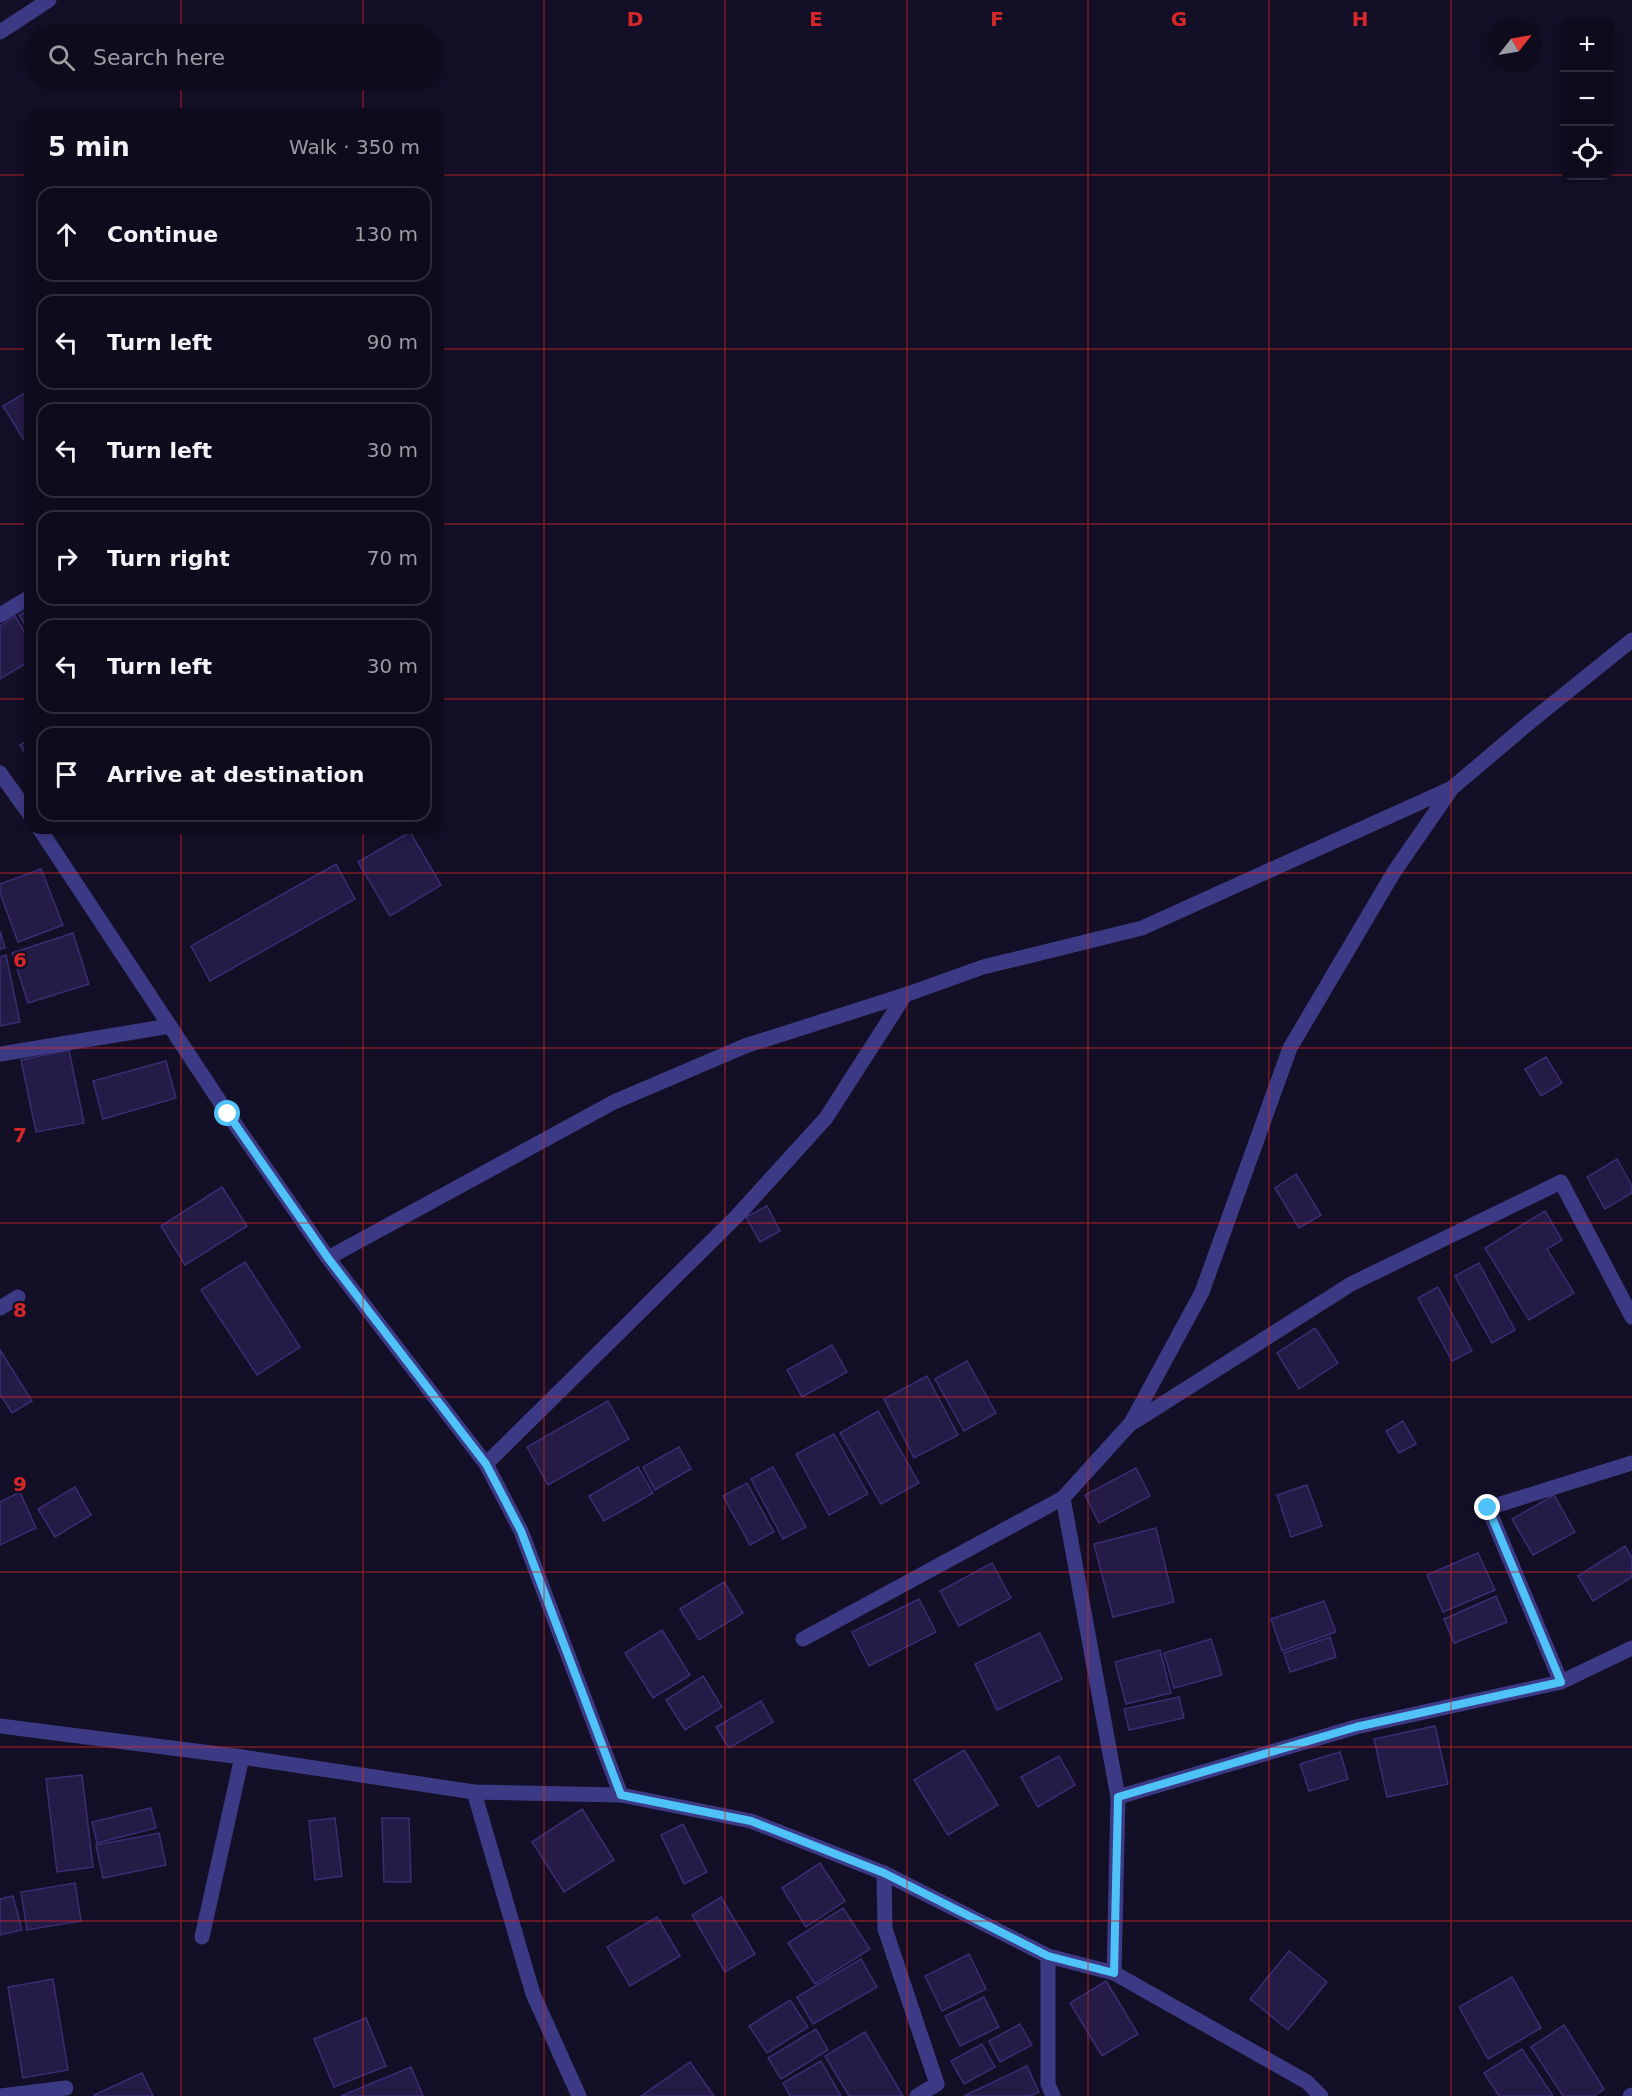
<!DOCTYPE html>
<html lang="en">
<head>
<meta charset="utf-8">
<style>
	body { margin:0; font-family:"DejaVu Sans",sans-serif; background:#1c1929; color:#f1f3f6 }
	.controls { position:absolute; right:18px; top:18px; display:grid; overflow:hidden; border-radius:12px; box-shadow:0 3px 9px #0003 }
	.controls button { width:54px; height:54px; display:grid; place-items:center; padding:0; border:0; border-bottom:2px solid #2e2b3b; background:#0e0b1c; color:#f1f3f6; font:30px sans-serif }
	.compass { position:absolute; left:1488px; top:18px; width:54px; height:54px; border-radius:50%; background:#0e0b1c; box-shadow:0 3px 9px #0003; rotate:59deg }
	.stop { position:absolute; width:18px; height:18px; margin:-14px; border:4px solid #4fc3f7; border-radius:50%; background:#fff }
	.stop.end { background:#4fc3f7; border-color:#fff; box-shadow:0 2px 6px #0008 }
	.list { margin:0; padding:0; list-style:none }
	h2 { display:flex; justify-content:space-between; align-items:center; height:78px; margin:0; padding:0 24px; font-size:26px }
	h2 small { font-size:20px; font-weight:400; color:#9b9ba3 }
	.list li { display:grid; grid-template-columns:39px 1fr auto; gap:18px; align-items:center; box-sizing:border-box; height:96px; margin:0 12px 12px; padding:0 12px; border:2px solid #2e2b3b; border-radius:18px }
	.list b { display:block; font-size:22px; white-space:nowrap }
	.list em { font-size:20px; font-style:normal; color:#9b9ba3 }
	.icon { flex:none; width:33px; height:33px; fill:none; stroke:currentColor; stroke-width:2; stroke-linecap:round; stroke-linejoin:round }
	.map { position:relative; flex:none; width:1632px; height:2096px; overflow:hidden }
	.search { position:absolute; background:#0e0b1c; box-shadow:0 3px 9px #0003; left:24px; top:24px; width:420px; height:66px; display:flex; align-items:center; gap:15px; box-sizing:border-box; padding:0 21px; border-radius:33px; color:#9b9ba3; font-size:22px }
	.panel { position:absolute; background:#0e0b1c; box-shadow:0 3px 9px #0003; left:24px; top:108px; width:420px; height:726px; border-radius:18px }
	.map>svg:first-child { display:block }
	.building { fill:#241b47; stroke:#3b2d73; stroke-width:1.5 }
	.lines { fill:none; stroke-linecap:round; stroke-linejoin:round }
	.minor { stroke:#3d3a85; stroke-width:15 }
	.route { stroke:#4fc3f7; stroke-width:8 }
	.grid { fill:none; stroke:#d62828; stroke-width:1.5; stroke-opacity:0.55 }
	.grid-label { font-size:20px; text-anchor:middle; font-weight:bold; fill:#d62828; stroke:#130f26; stroke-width:4.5; stroke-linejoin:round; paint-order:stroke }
</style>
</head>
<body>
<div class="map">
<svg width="1632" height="2096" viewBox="0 0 1632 2096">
	<rect width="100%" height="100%" fill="#130f26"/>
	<g class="building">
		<path d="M30,390V450L3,406Z"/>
		<path d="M30,609V634L19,615Z"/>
		<path d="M15,616L30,641V661L0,679V626Z"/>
		<path d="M30,739V761L20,745Z"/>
		<path d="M410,832L441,885L390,916L358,862Z"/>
		<path d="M336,864L355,899L210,981L191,946Z"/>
		<path d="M41,869L63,925L18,942L0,893V884Z"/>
		<path d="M0,931L5,948L0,949Z"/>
		<path d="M73,933L89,984L28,1003L12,953Z"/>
		<path d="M6,955L20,1022L0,1026V957Z"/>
		<path d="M69,1050L84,1123L36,1132L21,1060Z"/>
		<path d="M1546,1057L1562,1083L1541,1096L1525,1069Z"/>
		<path d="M166,1061L176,1098L103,1119L93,1081Z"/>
		<path d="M1617,1159L1632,1186V1193L1605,1209L1587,1177Z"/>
		<path d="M1296,1174L1321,1215L1299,1228L1275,1188Z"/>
		<path d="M222,1187L247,1226L185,1265L161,1226Z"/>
		<path d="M767,1206L780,1231L760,1242L746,1217Z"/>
		<path d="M1545,1211L1562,1240L1547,1249L1574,1293L1529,1320L1485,1248Z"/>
		<path d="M245,1262L300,1347L257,1375L201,1290Z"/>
		<path d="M1479,1263L1515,1330L1492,1343L1455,1276Z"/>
		<path d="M1438,1287L1472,1351L1452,1361L1418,1298Z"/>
		<path d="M1315,1328L1338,1363L1299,1389L1277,1353Z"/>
		<path d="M832,1345L847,1372L802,1397L787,1370Z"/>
		<path d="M0,1350L32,1401L12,1413L0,1394Z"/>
		<path d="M967,1361L996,1413L964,1431L935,1379Z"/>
		<path d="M927,1376L958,1435L914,1458L884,1399Z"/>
		<path d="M608,1401L629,1439L548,1485L527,1447Z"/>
		<path d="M878,1411L919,1483L881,1504L840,1433Z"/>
		<path d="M1403,1421L1416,1444L1399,1453L1386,1431Z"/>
		<path d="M834,1434L868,1494L829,1515L796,1454Z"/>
		<path d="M679,1447L691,1469L655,1490L643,1467Z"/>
		<path d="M638,1467L653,1493L604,1521L589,1496Z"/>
		<path d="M773,1467L806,1527L783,1539L751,1479Z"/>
		<path d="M1136,1468L1150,1496L1099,1523L1085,1495Z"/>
		<path d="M747,1483L774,1532L750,1545L723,1496Z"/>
		<path d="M1307,1485L1322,1526L1291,1537L1277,1495Z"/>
		<path d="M75,1487L91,1515L55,1537L38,1509Z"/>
		<path d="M20,1492L36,1528L0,1545V1502Z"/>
		<path d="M1554,1495L1575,1532L1533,1555L1512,1519Z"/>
		<path d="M1156,1528L1174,1602L1113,1617L1094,1544Z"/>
		<path d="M1625,1546L1632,1558V1577L1593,1601L1578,1576Z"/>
		<path d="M1478,1553L1495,1590L1443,1612L1427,1575Z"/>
		<path d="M992,1563L1011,1598L959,1626L940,1591Z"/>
		<path d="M724,1582L743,1613L699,1640L680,1609Z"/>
		<path d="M1496,1596L1507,1622L1454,1643L1444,1619Z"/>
		<path d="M919,1599L936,1632L869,1666L852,1632Z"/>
		<path d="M1324,1601L1336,1632L1282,1651L1271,1619Z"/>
		<path d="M662,1630L690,1675L653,1698L625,1653Z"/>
		<path d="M1040,1633L1062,1679L997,1710L975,1664Z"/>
		<path d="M1330,1637L1336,1657L1290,1672L1284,1653Z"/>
		<path d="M1211,1639L1222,1675L1174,1688L1164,1653Z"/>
		<path d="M1160,1650L1171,1693L1126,1704L1115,1662Z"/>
		<path d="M703,1676L722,1707L685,1730L666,1700Z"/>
		<path d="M1179,1697L1184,1718L1129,1730L1124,1709Z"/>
		<path d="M761,1701L773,1722L729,1748L716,1727Z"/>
		<path d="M1435,1726L1448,1784L1387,1797L1374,1739Z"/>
		<path d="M964,1750L998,1805L948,1835L914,1780Z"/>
		<path d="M1340,1752L1348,1779L1309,1791L1300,1764Z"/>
		<path d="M1059,1756L1075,1785L1038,1807L1021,1777Z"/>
		<path d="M82,1775L93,1867L57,1872L46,1779Z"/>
		<path d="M151,1808L156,1828L97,1843L92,1822Z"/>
		<path d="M582,1809L614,1860L564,1892L532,1842Z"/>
		<path d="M335,1818L342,1876L315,1880L309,1821Z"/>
		<path d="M382,1818H409L411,1882H384Z"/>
		<path d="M683,1824L707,1872L684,1884L661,1835Z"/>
		<path d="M159,1833L166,1865L103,1878L96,1845Z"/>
		<path d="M820,1863L845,1901L806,1927L782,1888Z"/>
		<path d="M75,1883L81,1921L27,1930L21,1892Z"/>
		<path d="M13,1896L22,1930L0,1935V1899Z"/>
		<path d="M721,1897L755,1954L725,1972L692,1915Z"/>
		<path d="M843,1908L870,1949L815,1984L788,1943Z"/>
		<path d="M657,1917L680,1956L630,1986L607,1947Z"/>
		<path d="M1289,1951L1327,1982L1288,2030L1250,1999Z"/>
		<path d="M969,1954L986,1989L942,2011L925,1976Z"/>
		<path d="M861,1959L877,1987L813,2024L797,1997Z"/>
		<path d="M1512,1977L1541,2028L1488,2059L1459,2007Z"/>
		<path d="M53,1979L68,2070L23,2078L8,1987Z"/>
		<path d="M1106,1981L1138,2034L1102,2056L1070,2003Z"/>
		<path d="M984,1997L999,2027L960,2046L945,2016Z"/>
		<path d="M790,2000L808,2027L767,2053L749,2026Z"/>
		<path d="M366,2018L386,2066L334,2087L314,2039Z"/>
		<path d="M1020,2024L1032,2045L1000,2062L989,2041Z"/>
		<path d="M1564,2025L1604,2089L1594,2096H1563L1531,2047Z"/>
		<path d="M816,2029L828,2050L781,2079L768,2058Z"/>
		<path d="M865,2032L903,2096H849L825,2056Z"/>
		<path d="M982,2044L995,2067L964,2084L951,2061Z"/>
		<path d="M1522,2049L1553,2096H1499L1484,2073Z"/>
		<path d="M821,2061L841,2096H790L783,2083Z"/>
		<path d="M690,2062L714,2096H641Z"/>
		<path d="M1027,2066L1039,2092L1031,2096H964Z"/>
		<path d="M411,2067L423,2096H341Z"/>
		<path d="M142,2073L153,2096H95L94,2095Z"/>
	</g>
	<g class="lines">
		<g class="minor">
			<path d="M0,32L49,0"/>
			<path d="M0,615L30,597"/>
			<path d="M0,773L30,815"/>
			<path d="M39,828L228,1114L328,1258L486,1464L521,1531L621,1795"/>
			<path d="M0,1054L170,1026"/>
			<path d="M328,1258L614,1102L745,1046L905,995L983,967L1142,928L1452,788L1530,722L1632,640"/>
			<path d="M0,1308L18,1297"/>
			<path d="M1134,1422L1351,1284L1561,1182L1632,1317"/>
			<path d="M486,1464L737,1216L826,1118L905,995"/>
			<path d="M803,1639L1063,1498"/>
			<path d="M1561,1682L1488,1508L1632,1463"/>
			<path d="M0,1726L242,1757L474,1792L621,1795L751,1821L884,1873L1048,1956L1114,1973L1307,2082L1321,2096"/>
			<path d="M474,1792L533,1994L579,2096"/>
			<path d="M1118,1797L1356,1727L1561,1682L1632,1648"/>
			<path d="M884,1873L885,1929L937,2084L917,2096"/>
			<path d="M202,1937L242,1757"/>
			<path d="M1048,1956V2084L1053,2096"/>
			<path d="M1114,1973L1118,1797L1063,1498L1131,1423L1202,1292L1290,1048L1394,872L1452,788"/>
			<path d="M0,2096L66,2088"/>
			<path d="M1630,2096L1632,2095"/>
		</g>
	</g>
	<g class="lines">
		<path class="route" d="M228,1114L328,1258L486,1464L521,1531L621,1795L751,1821L884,1873L1048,1956L1114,1973L1118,1797L1356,1727L1561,1682L1488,1508"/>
	</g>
	<path class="grid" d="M181,0V34M363,0V34M544,0V2096M725,0V2096M907,0V2096M1088,0V2096M1269,0V2096M1451,0V2096M181,80V114M363,80V114M0,175H30M438,175H1564M1610,175H1632M0,349H30M438,349H1632M0,524H30M438,524H1632M0,699H30M438,699H1632M181,828V2096M363,828V2096M0,873H1632M0,1048H1632M0,1223H1632M0,1397H1632M0,1572H1632M0,1747H1632M0,1921H1632"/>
	<g class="grid-label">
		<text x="635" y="26">D</text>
		<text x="816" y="26">E</text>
		<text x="997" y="26">F</text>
		<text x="1179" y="26">G</text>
		<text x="1360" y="26">H</text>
		<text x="20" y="967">6</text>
		<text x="20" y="1142">7</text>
		<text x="20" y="1317">8</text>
		<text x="20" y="1491">9</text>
	</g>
</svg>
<div class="controls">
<button>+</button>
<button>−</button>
<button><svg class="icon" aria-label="locate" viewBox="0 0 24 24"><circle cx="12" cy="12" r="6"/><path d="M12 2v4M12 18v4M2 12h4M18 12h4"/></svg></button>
</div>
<svg class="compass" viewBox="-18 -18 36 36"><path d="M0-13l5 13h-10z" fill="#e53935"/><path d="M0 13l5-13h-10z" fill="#9b9ba3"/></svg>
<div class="stop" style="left:228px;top:1114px"></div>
<div class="stop end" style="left:1488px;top:1508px"></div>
<div class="search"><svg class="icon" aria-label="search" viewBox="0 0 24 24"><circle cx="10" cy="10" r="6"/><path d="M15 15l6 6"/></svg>Search here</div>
<section class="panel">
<h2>5 min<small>Walk · 350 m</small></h2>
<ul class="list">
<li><svg class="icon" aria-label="ahead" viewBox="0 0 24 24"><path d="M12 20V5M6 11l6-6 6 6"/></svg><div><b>Continue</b></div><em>130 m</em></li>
<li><svg class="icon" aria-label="left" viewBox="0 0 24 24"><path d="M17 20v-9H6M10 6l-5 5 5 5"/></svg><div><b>Turn left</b></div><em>90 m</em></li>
<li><svg class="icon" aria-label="left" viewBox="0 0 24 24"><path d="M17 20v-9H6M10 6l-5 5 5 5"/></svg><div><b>Turn left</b></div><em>30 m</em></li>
<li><svg class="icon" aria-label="right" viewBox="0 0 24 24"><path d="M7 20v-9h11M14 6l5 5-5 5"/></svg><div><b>Turn right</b></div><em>70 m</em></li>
<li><svg class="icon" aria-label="left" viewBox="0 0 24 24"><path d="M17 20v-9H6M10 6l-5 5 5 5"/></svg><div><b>Turn left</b></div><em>30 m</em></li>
<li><svg class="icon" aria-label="arrive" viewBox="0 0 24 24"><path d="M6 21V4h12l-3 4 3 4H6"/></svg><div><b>Arrive at destination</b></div></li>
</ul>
</section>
</div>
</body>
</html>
